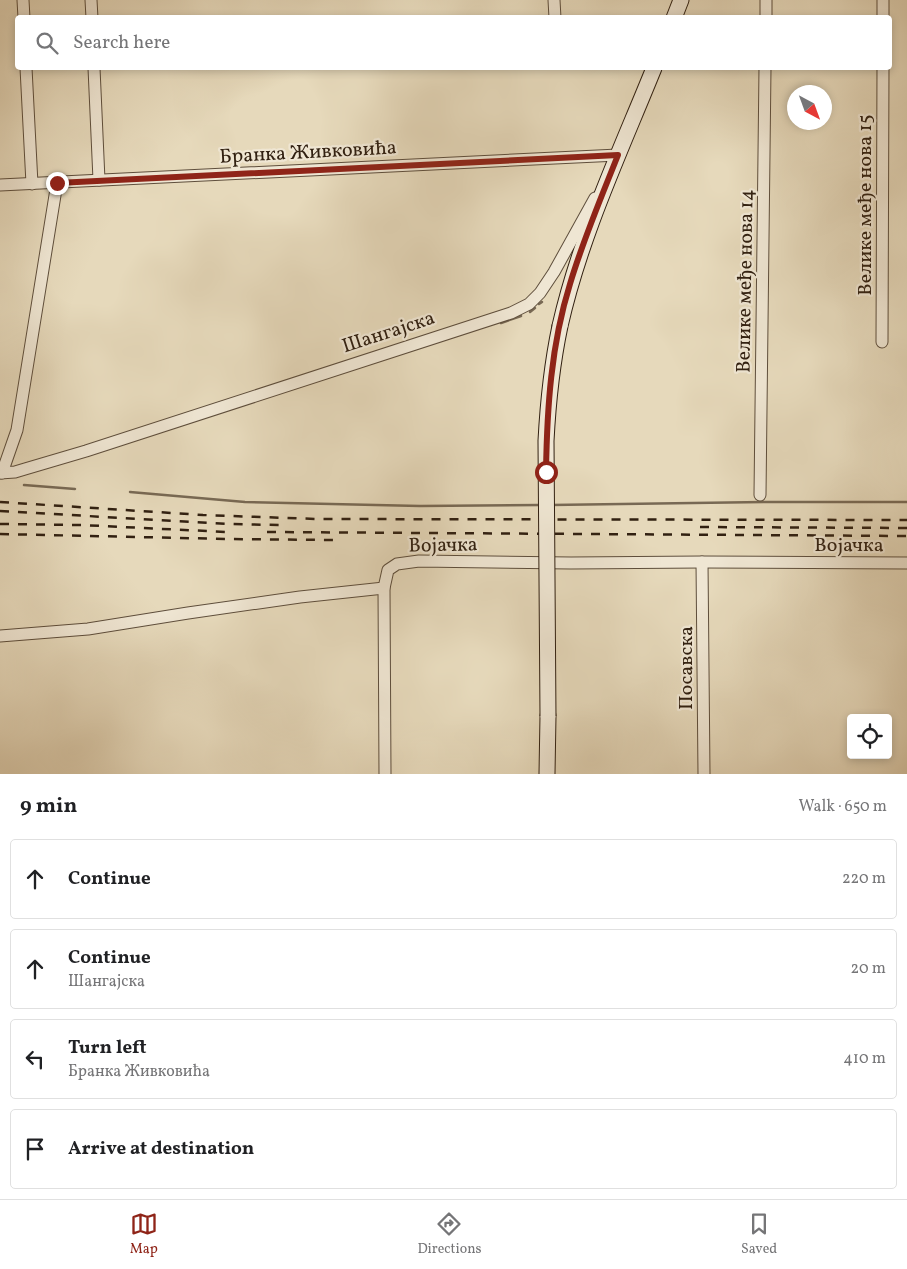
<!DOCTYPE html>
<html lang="en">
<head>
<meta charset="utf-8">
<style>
	body { margin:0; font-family:Vollkorn,serif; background:#f2f2f2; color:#202124 }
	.controls { position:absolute; right:15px; bottom:15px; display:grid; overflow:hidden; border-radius:5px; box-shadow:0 2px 8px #0003 }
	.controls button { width:45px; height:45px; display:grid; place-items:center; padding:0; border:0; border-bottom:1px solid #e0e0e0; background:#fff; color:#202124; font:25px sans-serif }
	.compass { position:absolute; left:787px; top:85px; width:45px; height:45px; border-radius:50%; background:#fff; box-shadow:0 2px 8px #0003; rotate:139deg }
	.stop { position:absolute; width:15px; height:15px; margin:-11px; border:4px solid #8f2418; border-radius:50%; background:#fff }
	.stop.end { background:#8f2418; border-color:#fff; box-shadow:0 1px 5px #0008 }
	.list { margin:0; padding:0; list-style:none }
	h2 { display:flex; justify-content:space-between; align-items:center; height:65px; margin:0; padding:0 20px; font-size:21px }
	h2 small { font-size:16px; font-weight:400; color:#757577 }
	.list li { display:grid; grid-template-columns:32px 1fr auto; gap:15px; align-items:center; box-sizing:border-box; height:80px; margin:0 10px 10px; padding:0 10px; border:1px solid #e0e0e0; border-radius:5px }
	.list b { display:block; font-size:19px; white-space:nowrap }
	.list p { margin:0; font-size:16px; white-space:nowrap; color:#757577 }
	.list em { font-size:16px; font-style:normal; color:#757577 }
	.icon { flex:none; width:28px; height:28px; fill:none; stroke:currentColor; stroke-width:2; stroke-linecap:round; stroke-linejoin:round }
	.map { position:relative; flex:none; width:907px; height:774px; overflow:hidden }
	.search { position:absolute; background:#fff; box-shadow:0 2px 8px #0003; left:15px; right:15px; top:15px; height:55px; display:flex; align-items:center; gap:12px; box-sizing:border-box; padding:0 18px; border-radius:5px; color:#757577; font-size:19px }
	.sheet { height:425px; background:#fff }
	nav { display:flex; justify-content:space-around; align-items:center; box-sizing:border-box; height:70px; border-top:1px solid #e0e0e0; background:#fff; font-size:14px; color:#757577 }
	nav a { display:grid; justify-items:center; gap:2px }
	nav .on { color:#8f2418 }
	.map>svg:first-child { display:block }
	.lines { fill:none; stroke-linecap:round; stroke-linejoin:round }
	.stream { stroke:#786954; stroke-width:2.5 }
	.street-casing { stroke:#5e4e3c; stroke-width:13 }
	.secondary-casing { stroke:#312011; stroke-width:17 }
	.street { stroke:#efe6d3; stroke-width:11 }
	.secondary { stroke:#efe6d3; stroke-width:15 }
	.rail { stroke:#312011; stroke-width:2.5; stroke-dasharray:9 9; stroke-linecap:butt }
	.secondary-bridge-casing { stroke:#312011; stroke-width:17; stroke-linecap:butt }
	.secondary-bridge { stroke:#efe6d3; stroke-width:15 }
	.route { stroke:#8f2418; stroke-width:6 }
	.labels { text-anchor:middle; stroke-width:4.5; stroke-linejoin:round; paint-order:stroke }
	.street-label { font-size:20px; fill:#312011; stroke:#efe6d3 }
</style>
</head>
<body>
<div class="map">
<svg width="907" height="774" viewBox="0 0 907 774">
	<rect width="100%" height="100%" fill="#e6d9bb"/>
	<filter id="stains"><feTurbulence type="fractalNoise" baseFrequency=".004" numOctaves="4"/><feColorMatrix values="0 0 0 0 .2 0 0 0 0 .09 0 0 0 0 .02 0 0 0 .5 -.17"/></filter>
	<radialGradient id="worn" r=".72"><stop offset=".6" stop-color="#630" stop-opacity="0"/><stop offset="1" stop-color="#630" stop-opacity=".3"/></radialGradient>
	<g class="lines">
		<g class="stream">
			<path d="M539,304L542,302"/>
			<path d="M530,312L535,308"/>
			<path d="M501,323L521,316"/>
			<path d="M24,485L75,489"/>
			<path d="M130,492L245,502L420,506L540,505"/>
			<path d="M551,505L765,502H907"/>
		</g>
		<g class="street-casing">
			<g id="street">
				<path d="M23,0L24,18"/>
				<path d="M91,0L92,18"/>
				<path d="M554,0L555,18"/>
				<path d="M766,18V0"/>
				<path d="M883,18V0"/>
				<path d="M26,68L32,184"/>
				<path d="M94,68L99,180"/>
				<path d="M0,185L618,155"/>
				<path d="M882,342L883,68"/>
				<path d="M0,473L15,472L25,469L86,451L511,313L529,304L540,293L554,272L595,198"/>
				<path d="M2,473L17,430L57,183"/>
				<path d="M760,495L765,68"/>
				<path d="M702,562L704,774"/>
				<path d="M0,636L88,629L188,613L300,597L384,588"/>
				<path d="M385,774L384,588L388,570L397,564L419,561L571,563L702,562L907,563"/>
			</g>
		</g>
		<g class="secondary-casing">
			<g id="secondary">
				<path d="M674,18L681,0"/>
				<path d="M560,326C580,237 620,152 654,68"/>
				<path d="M547,774L548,716"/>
			</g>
		</g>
		<use href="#street" class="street"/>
		<use href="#secondary" class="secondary"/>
		<g class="rail">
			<path d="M0,502L203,515L317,519L907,520"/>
			<path d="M0,511L228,524L280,525"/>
			<path d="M0,524L81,525L227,532"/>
			<path d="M700,527L907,528"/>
			<path d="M267,532L907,536"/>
			<path d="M0,534L229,539L337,540"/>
		</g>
		<g class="secondary-bridge-casing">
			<path id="secondary-bridge" d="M548,716L546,441C548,402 552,364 560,326"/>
		</g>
		<use href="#secondary-bridge" class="secondary-bridge"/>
	</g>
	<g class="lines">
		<path class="route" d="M57,183L618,155C601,198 583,240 570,284C551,345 547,408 546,472"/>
	</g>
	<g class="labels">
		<g class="street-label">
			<text transform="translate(308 151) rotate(-3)" y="7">Бранка Живковића</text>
			<text transform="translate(864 205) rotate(-90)" y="7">Велике међе нова 15</text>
			<text transform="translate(744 281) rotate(-89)" y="7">Велике међе нова 14</text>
			<text transform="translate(388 331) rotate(-18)" y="7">Шангајска</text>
			<text transform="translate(443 544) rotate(-1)" y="7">Војачка</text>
			<text x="849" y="551">Војачка</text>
			<text transform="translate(685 668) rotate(-90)" y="7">Посавска</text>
		</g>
	</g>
	<rect width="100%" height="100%" filter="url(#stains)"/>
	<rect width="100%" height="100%" fill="url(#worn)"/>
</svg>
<div class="controls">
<button><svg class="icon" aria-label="locate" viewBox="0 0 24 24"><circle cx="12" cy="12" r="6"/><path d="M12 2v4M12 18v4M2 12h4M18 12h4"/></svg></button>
</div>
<svg class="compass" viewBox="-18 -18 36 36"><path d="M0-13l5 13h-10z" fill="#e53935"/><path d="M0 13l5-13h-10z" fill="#757577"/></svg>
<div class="stop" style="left:546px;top:472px"></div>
<div class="stop end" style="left:57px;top:183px"></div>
<div class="search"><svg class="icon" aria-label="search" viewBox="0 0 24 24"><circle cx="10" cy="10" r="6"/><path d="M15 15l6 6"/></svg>Search here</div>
</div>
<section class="sheet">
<h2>9 min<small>Walk · 650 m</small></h2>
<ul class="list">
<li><svg class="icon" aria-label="ahead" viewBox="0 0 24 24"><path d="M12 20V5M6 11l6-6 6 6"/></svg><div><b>Continue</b></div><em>220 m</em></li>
<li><svg class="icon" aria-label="ahead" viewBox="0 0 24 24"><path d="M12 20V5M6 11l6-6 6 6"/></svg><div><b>Continue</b><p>Шангајска</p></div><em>20 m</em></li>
<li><svg class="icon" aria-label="left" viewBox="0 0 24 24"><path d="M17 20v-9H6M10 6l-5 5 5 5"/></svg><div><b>Turn left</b><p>Бранка Живковића</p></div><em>410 m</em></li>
<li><svg class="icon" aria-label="arrive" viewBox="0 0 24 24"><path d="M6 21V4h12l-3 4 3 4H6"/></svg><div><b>Arrive at destination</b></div></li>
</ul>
</section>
<nav>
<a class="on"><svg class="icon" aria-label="map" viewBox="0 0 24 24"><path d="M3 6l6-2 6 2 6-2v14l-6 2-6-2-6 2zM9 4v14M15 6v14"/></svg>Map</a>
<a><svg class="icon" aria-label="directions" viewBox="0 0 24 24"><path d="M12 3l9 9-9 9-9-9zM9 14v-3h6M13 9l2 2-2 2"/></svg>Directions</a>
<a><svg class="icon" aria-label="saved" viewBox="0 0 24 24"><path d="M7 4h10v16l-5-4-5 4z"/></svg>Saved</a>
</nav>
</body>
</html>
